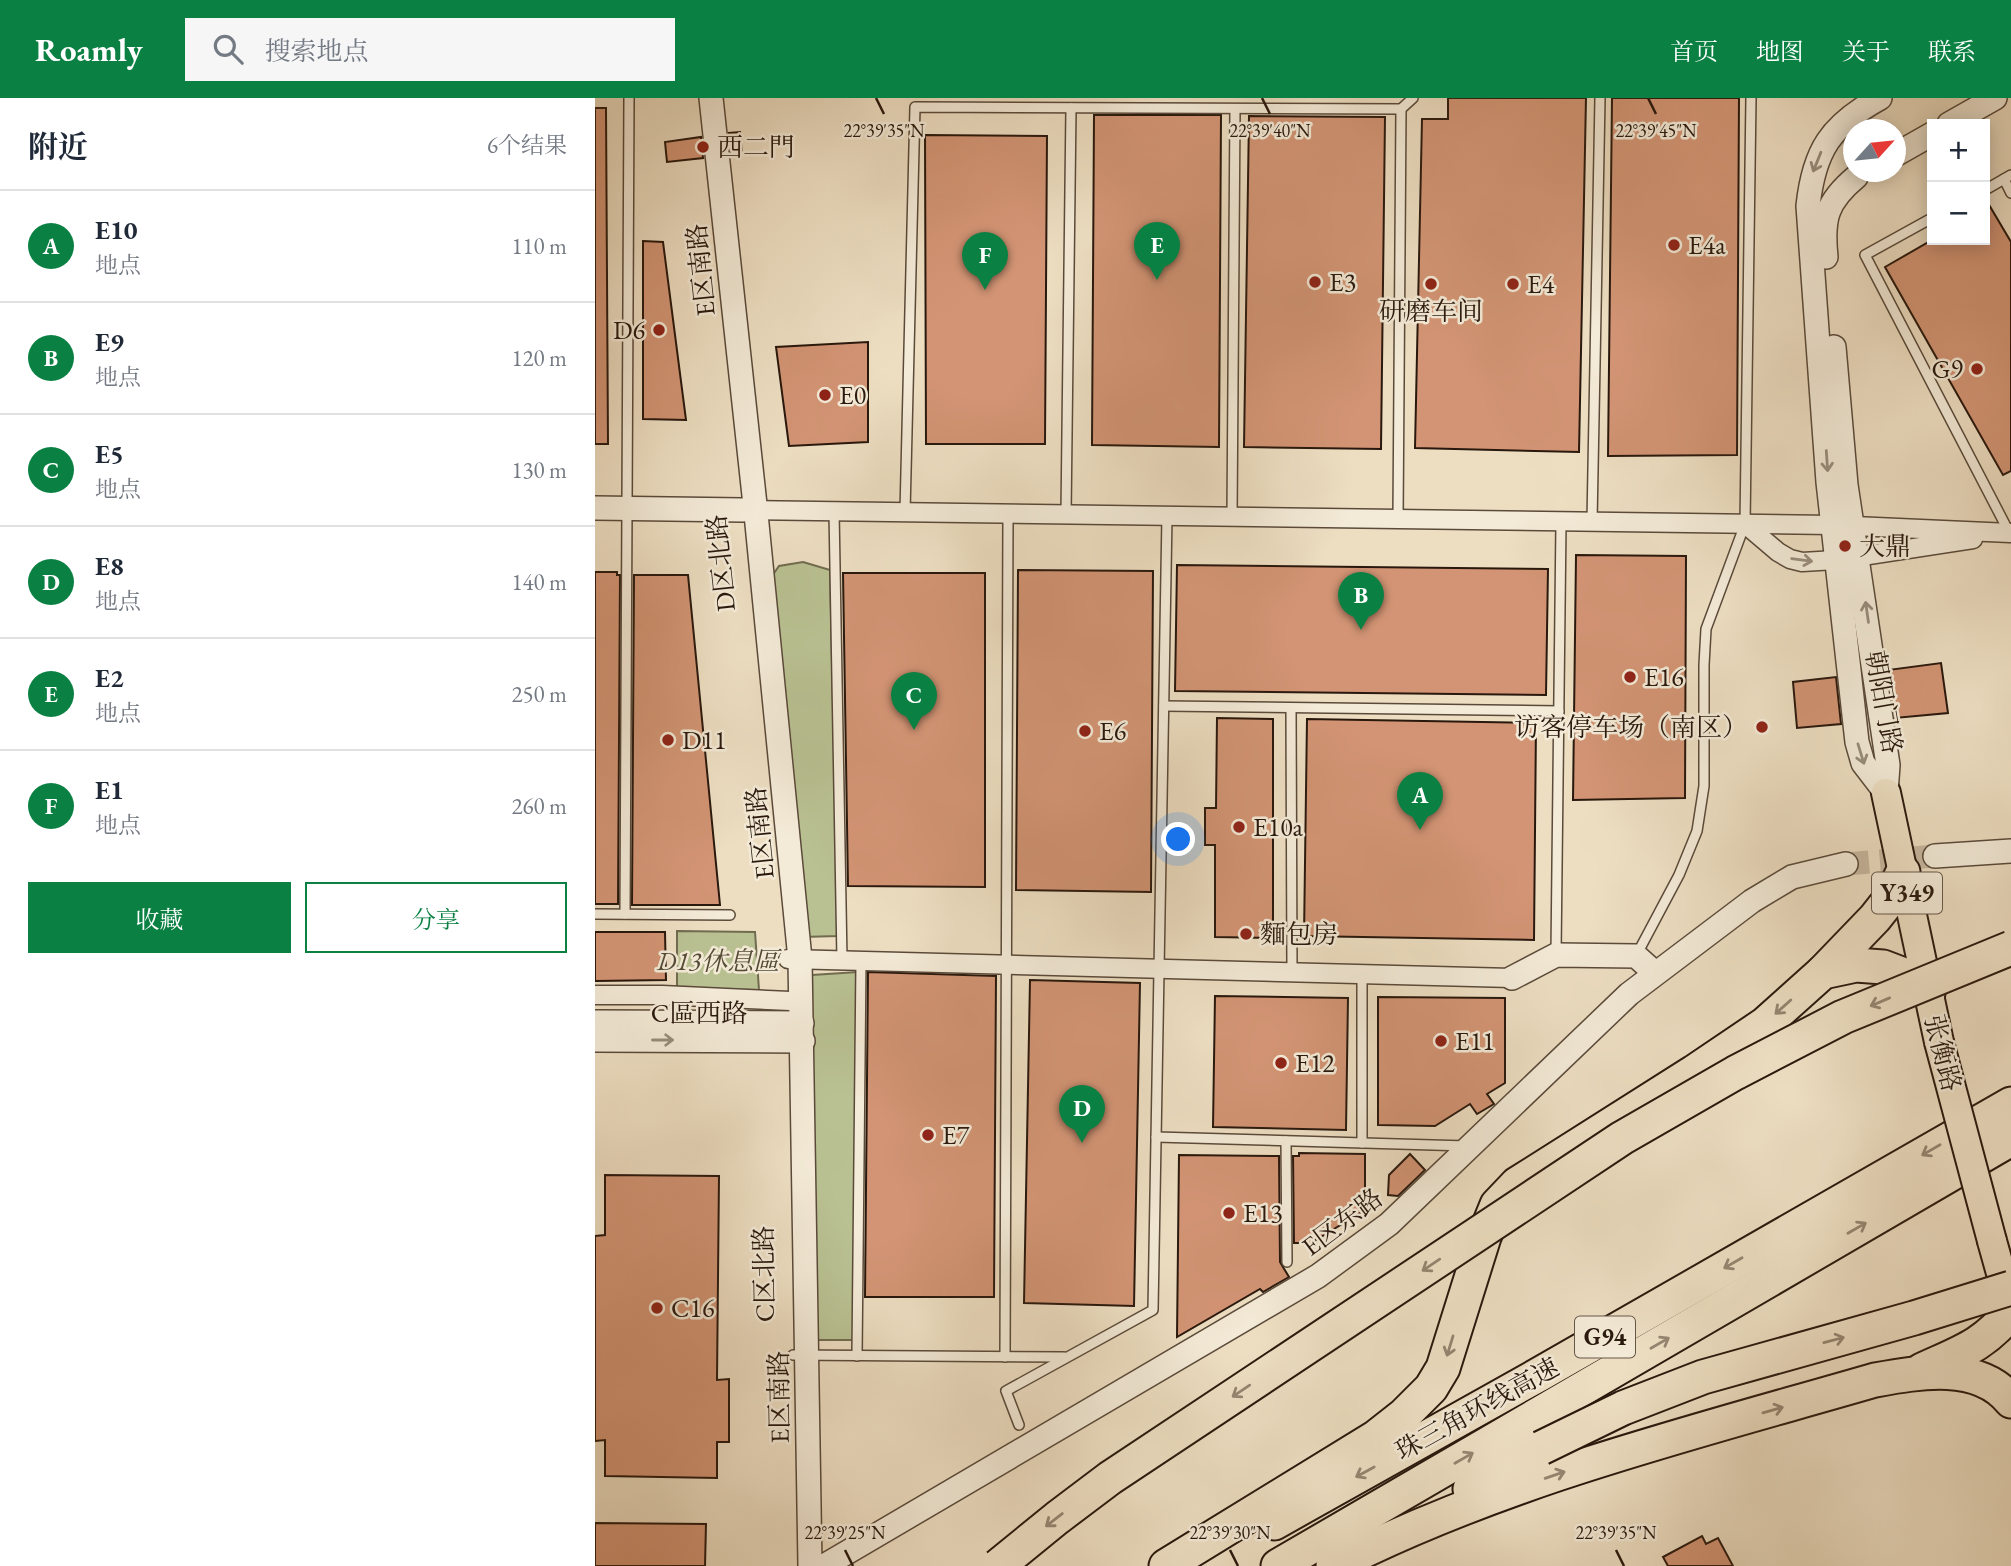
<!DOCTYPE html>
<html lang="zh">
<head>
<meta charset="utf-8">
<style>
	body { margin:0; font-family:"EB Garamond","Noto Serif SC",serif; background:#f6f6f7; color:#1f2937 }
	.controls { position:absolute; right:21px; top:21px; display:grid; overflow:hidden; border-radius:0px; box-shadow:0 4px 18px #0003 }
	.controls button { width:63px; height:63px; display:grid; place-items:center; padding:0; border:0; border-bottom:2px solid #e0e1e3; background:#fff; color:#1f2937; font:35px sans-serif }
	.compass { position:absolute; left:1248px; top:21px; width:63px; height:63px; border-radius:50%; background:#fff; box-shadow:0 4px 18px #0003; rotate:63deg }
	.you { position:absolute; left:584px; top:742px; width:24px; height:24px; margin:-18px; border:5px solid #fff; border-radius:50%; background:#1a73e8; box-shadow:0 0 0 10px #1a73e833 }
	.badge { display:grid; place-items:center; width:46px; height:46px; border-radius:50%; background:#0b8043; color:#fff; font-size:23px; font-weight:700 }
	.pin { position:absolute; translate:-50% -58px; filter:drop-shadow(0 2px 4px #0008) }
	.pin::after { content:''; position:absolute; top:37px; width:24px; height:21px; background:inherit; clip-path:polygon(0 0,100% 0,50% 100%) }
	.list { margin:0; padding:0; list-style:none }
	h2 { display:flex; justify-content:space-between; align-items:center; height:91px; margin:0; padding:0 28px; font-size:30px }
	h2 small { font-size:23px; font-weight:400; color:#747a83 }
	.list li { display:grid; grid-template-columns:46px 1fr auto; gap:21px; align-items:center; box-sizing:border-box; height:112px; padding:0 28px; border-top:2px solid #e0e1e3 }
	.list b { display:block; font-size:26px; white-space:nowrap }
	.list p { margin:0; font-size:23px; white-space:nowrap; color:#747a83 }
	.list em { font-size:23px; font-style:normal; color:#747a83 }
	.actions { display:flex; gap:14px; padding:21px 28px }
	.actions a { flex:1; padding:16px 0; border:2px solid #0b8043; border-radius:0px; text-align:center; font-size:24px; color:#0b8043 }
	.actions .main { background:#0b8043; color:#fff }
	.icon { flex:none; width:38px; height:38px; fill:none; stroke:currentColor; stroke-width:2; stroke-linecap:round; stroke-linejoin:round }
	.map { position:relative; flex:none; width:1416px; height:1468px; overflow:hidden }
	header { display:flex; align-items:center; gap:42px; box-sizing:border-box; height:98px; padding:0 35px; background:#0b8043; color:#fff }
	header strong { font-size:33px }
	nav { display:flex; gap:38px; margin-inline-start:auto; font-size:24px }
	.search { width:490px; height:63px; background:#f6f6f7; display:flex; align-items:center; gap:18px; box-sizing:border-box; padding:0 24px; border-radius:0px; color:#747a83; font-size:26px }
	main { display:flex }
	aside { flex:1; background:#fff }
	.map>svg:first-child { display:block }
	.green { fill:#b9c192; stroke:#716c50; stroke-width:2 }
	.building { fill:#d29474; stroke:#29180d; stroke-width:2 }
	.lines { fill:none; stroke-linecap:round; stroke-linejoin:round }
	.tertiary-tunnel { stroke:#c6b69e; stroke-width:23; stroke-dasharray:23 11; stroke-linecap:butt }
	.service-casing { stroke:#5a4a3a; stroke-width:12 }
	.minor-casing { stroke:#5a4a3a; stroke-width:21 }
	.tertiary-casing { stroke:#5a4a3a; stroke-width:26 }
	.primary-casing { stroke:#29180d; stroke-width:32 }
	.motorway-casing { stroke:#29180d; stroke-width:37 }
	.service { stroke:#f3ead7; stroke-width:9 }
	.minor { stroke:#f3ead7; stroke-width:18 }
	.tertiary { stroke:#f3ead7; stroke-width:23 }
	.primary { stroke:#eddec2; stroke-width:28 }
	.motorway { stroke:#eddec2; stroke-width:33 }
	.primary-bridge-casing { stroke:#29180d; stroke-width:32; stroke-linecap:butt }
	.motorway-bridge-casing { stroke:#29180d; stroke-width:37; stroke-linecap:butt }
	.primary-bridge { stroke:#eddec2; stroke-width:28 }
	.motorway-bridge { stroke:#eddec2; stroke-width:33 }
	.oneway { stroke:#988c7c }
	.oneway2 { stroke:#958571 }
	.ticks { fill:none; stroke:#29180d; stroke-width:2.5 }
	.poi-dot { fill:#8f2418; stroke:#f3ead7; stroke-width:2.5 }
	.labels { text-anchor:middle; stroke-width:5; stroke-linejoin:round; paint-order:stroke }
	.shield { fill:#f3ead7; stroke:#66574a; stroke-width:2 }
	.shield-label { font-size:24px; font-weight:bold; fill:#29180d }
	.poi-label { font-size:26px; fill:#29180d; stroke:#f3ead7; text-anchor:start }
	.street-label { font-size:26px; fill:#29180d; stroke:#f3ead7 }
	.park-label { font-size:26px; font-style:italic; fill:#544b35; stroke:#f3ead7 }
	.ticks-label { font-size:18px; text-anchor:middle; fill:#29180d; stroke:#f3ead7; stroke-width:5; stroke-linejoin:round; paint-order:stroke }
</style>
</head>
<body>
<header>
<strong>Roamly</strong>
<div class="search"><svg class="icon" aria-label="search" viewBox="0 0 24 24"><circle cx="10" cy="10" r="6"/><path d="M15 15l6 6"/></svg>搜索地点</div>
<nav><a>首页</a><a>地图</a><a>关于</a><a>联系</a></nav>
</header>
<main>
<aside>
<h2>附近<small>6个结果</small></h2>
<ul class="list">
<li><span class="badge">A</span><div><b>E10</b><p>地点</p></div><em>110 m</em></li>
<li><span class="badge">B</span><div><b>E9</b><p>地点</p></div><em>120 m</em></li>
<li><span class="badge">C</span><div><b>E5</b><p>地点</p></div><em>130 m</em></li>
<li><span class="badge">D</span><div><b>E8</b><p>地点</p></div><em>140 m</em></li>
<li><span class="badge">E</span><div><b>E2</b><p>地点</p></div><em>250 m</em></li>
<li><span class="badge">F</span><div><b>E1</b><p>地点</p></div><em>260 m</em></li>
</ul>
<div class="actions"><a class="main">收藏</a><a>分享</a></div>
</aside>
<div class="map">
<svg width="1416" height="1468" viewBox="0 0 1416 1468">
	<rect width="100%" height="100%" fill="#eddec2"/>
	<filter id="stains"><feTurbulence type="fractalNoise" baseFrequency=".00286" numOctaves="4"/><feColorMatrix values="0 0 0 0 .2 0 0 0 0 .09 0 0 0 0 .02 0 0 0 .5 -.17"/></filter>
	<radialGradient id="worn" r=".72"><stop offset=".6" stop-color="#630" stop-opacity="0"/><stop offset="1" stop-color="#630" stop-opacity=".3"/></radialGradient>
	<g class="green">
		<path d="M208,464L235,472L243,838L207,839L175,481L184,468Z"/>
		<path d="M82,833L160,834L164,892L82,891Z"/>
		<path d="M263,874L261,1242H215L217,877Z"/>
	</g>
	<g class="building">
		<path d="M853,0H991L984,354L820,350L827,21H853Z"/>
		<path d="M1017,0H1144L1142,357L1013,358Z"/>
		<path d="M0,10H11L13,346H0Z"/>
		<path d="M499,17H626L624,349L497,347Z"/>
		<path d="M654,18L790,19L786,351L649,349Z"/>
		<path d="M145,34L147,55L136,56L134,35Z"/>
		<path d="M330,37L452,38L450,346H331Z"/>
		<path d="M106,39L108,60L72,64L70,44Z"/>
		<path d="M1390,100L1416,144V373L1408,377L1290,169L1337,142H1390Z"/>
		<path d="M48,143L68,144L91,322L48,321Z"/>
		<path d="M273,244V344L194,348L181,249Z"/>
		<path d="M981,457L1091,458L1090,700L978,702Z"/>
		<path d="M582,467L953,471L951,597L580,593Z"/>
		<path d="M423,472L558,473L556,794L421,792Z"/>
		<path d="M0,474H22V477H25L23,806H0Z"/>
		<path d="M248,475H390V789L253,788Z"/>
		<path d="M39,477H93L125,807H37Z"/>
		<path d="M1346,565L1353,615L1300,620L1293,572Z"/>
		<path d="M1241,579L1246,626L1202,630L1198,584Z"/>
		<path d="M622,620L678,621V840L620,839V747H610V710H621Z"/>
		<path d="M712,621L941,625L939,842L709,838Z"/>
		<path d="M0,834H70L71,882L0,883Z"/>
		<path d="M273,874L401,878L399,1199H270Z"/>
		<path d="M435,882L545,885L539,1208L429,1205Z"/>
		<path d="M620,898L753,900L751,1032L618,1029Z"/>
		<path d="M783,899L910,900V985L892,996L899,1006L882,1016L875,1006L840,1028L783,1027Z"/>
		<path d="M704,1055L770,1056V1112L716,1145H699L698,1058H704Z"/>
		<path d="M815,1056L830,1072L803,1098L793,1097L794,1077Z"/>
		<path d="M584,1057L684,1058L685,1164L694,1179L668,1194L665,1191L582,1239Z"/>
		<path d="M10,1077L124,1078L122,1282L134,1281V1344H122V1380L10,1378V1342L0,1343V1138L10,1137Z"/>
		<path d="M0,1425L111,1426L110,1468H0Z"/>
		<path d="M1107,1438L1111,1446L1123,1440L1138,1468H1073L1068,1459Z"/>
	</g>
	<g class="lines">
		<path class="tertiary-tunnel" d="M1251,766L1340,758"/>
		<g class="service-casing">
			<g id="service">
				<path d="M1409,81L1416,95"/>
				<path d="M1390,92L1416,77"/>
				<path d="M1337,120L1270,157L1415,436"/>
				<path d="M239,413L247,862"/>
				<path d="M310,414L320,9L806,11L818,0"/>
				<path d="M471,417L476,10"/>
				<path d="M637,419L640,11"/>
				<path d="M803,421L806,11"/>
				<path d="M997,424L1005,0"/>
				<path d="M569,608L964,613"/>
				<path d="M696,610L697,874"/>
				<path d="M0,816L135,817"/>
				<path d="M30,816L34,0"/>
				<path d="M961,855L966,424"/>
				<path d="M1041,858L1084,777L1102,733L1109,688V567L1111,531L1150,426L1156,0"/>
				<path d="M767,876V1045"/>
				<path d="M561,1039L872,1048"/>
				<path d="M691,1043L692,1164"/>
				<path d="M198,1257L469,1259"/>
				<path d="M262,1258L266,863"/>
				<path d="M410,1259L413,416"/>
				<path d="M424,1327L411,1293L558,1212L572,418"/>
			</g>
		</g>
		<g class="minor-casing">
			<g id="minor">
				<path d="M148,412L1237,427L1415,435"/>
				<path d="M1150,426L1183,454L1195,461L1207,464L1241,462L1378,441"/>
				<path d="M193,861L917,880"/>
				<path d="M0,897H67L195,903"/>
			</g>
		</g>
		<g class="tertiary-casing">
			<g id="tertiary">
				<path d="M116,0L161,416L205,861L215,1468"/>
				<path d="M1285,0C1236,27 1219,52 1213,108L1233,384L1262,644L1268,665L1291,695"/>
				<path d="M1354,26L1400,0"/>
				<path d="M1300,57L1337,36"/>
				<path d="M1231,159C1227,121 1231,104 1261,79"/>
				<path d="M1239,249L1251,387L1293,667L1291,695"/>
				<path d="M0,410L148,412"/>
				<path d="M1340,758L1416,753"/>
				<path d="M917,880L961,857L1041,858L1060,875"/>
				<path d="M0,924L207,925"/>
				<path d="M0,942L208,943"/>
				<path d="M229,1468L723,1178L794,1126L1034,896L1157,803L1197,779L1251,766"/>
			</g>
		</g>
		<g class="primary-casing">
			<g id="primary">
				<path d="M1291,695L1344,944"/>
				<path d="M1397,1143L1416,1211"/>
			</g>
		</g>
		<g class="motorway-casing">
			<g id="motorway">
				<path d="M1228,874L1280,820L1295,801L1308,774"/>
				<path d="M1327,1272C1366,1254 1388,1248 1416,1214"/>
				<path d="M875,1391L946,1350"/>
				<path d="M679,1425L945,1276L1416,1006"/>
				<path d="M571,1468L781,1339L809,1317L836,1290L848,1270L889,1139L902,1107L922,1086L1099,974L1170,926L1228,874L1261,867L1288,869L1309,877L1333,895"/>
				<path d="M683,1468L1416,1041"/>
				<path d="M738,1468C909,1381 1097,1335 1280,1282C1324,1274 1384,1263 1416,1303"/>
			</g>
		</g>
		<use href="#service" class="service"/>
		<use href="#minor" class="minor"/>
		<use href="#tertiary" class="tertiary"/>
		<use href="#primary" class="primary"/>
		<use href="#motorway" class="motorway"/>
		<g class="primary-bridge-casing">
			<path id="primary-bridge" d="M1344,944L1397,1143"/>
		</g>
		<g class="motorway-bridge-casing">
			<g id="motorway-bridge">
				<path d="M946,1350L1028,1310L1108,1279L1319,1220L1416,1190"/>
				<path d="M403,1468L462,1420L515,1380L1027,1040L1140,975L1248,919L1416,850"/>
			</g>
		</g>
		<use href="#primary-bridge" class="primary-bridge"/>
		<use href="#motorway-bridge" class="motorway-bridge"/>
	</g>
	<defs><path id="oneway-shaft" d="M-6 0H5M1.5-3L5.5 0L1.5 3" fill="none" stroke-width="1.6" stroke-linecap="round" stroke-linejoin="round" transform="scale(1.75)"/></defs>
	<g class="oneway">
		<use href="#oneway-shaft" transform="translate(1222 64) rotate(112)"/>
		<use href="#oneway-shaft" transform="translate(1232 363) rotate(86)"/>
		<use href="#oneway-shaft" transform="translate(1207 462) rotate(8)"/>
		<use href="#oneway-shaft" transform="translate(1272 514) rotate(-98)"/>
		<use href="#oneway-shaft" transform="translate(1266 656) rotate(73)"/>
		<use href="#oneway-shaft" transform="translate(68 942)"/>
	</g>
	<g class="oneway2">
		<use href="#oneway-shaft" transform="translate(1285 904) rotate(157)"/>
		<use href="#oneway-shaft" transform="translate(1188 909) rotate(138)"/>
		<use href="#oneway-shaft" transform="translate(1336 1052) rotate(150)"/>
		<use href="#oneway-shaft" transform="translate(1262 1130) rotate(-30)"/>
		<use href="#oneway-shaft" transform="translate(1138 1165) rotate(150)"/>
		<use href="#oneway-shaft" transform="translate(836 1167) rotate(146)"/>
		<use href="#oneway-shaft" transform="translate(1239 1242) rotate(-15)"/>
		<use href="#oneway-shaft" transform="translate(1065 1245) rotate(-30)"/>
		<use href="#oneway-shaft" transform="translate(855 1248) rotate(107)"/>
		<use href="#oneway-shaft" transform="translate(646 1293) rotate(146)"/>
		<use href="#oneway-shaft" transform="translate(1178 1312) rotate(-16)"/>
		<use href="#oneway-shaft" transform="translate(869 1360) rotate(-30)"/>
		<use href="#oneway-shaft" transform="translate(770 1374) rotate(151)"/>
		<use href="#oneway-shaft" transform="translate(960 1377) rotate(-19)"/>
		<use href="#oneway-shaft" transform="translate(459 1422) rotate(142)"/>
	</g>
	<path class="ticks" d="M281,0L289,16M667,0L675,16M1053,0L1061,16M250,1452L258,1468M635,1452L643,1468M1021,1452L1029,1468"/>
	<g class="poi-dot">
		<circle cx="108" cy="49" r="7"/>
		<circle cx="1079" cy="147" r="7"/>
		<circle cx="720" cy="184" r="7"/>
		<circle cx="836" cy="186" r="7"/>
		<circle cx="918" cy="186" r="7"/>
		<circle cx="64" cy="232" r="7"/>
		<circle cx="1382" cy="271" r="7"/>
		<circle cx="230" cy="297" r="7"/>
		<circle cx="1250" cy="448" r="7"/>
		<circle cx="1035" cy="579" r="7"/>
		<circle cx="1167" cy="629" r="7"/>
		<circle cx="490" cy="633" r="7"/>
		<circle cx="73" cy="642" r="7"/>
		<circle cx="644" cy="729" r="7"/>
		<circle cx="651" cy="836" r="7"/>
		<circle cx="846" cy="943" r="7"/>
		<circle cx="686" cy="965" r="7"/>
		<circle cx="333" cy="1037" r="7"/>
		<circle cx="634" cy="1115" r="7"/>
		<circle cx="62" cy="1210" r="7"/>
	</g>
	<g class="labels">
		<g class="shield">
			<rect x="1277" y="774.5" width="70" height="41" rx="5"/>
			<rect x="980" y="1218.5" width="60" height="41" rx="5"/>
		</g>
		<g class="shield-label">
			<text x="1312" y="803">Y349</text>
			<text x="1010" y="1247">G94</text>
		</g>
		<g class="poi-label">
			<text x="122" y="58">西二門</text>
			<text x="1093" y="156">E4a</text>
			<text x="734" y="193">E3</text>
			<text x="932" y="195">E4</text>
			<text x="836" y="222" text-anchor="middle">研磨车间</text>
			<text x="50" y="241" text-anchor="end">D6</text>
			<text x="1368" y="280" text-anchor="end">G9</text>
			<text x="244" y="306">E0</text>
			<text x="1264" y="457">大鼎</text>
			<text x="1049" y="588">E16</text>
			<text x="1153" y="638" text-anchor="end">访客停车场（南区）</text>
			<text x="504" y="642">E6</text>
			<text x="87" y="651">D11</text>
			<text x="658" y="738">E10a</text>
			<text x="665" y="845">麵包房</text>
			<text x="860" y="952">E11</text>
			<text x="700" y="974">E12</text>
			<text x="347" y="1046">E7</text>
			<text x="648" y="1124">E13</text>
			<text x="76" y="1219">C16</text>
		</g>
		<g class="street-label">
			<text transform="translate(106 172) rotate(-96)" y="9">E区南路</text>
			<text transform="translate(126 465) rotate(-96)" y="9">D区北路</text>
			<text transform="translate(1289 604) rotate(80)" y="9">朝阳门路</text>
			<text transform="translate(165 735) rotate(-96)" y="9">E区南路</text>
			<text x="104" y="924">C區西路</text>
			<text transform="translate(1348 955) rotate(76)" y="9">张衡路</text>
			<text transform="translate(747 1124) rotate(-37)" y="9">E区东路</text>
			<text transform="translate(169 1176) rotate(-91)" y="9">C区北路</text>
			<text transform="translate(184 1299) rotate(-91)" y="9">E区南路</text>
			<text transform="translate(882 1311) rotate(-29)" y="9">珠三角环线高速</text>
		</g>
		<g class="park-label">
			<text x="123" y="872">D13休息區</text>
		</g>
	</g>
	<g class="ticks-label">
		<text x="289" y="39">22°39'35"N</text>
		<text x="675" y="39">22°39'40"N</text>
		<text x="1061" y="39">22°39'45"N</text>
		<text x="250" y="1441">22°39'25"N</text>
		<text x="635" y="1441">22°39'30"N</text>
		<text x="1021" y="1441">22°39'35"N</text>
	</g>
	<rect width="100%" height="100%" filter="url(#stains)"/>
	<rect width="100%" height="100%" fill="url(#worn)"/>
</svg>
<div class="controls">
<button>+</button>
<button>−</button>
</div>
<svg class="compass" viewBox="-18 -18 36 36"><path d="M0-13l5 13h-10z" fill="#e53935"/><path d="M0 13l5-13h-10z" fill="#747a83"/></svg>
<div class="you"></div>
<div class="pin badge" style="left:825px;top:732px">A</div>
<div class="pin badge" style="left:766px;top:532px">B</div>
<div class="pin badge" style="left:319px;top:632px">C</div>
<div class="pin badge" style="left:487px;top:1045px">D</div>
<div class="pin badge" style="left:562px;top:182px">E</div>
<div class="pin badge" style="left:390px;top:192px">F</div>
</div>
</main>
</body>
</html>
